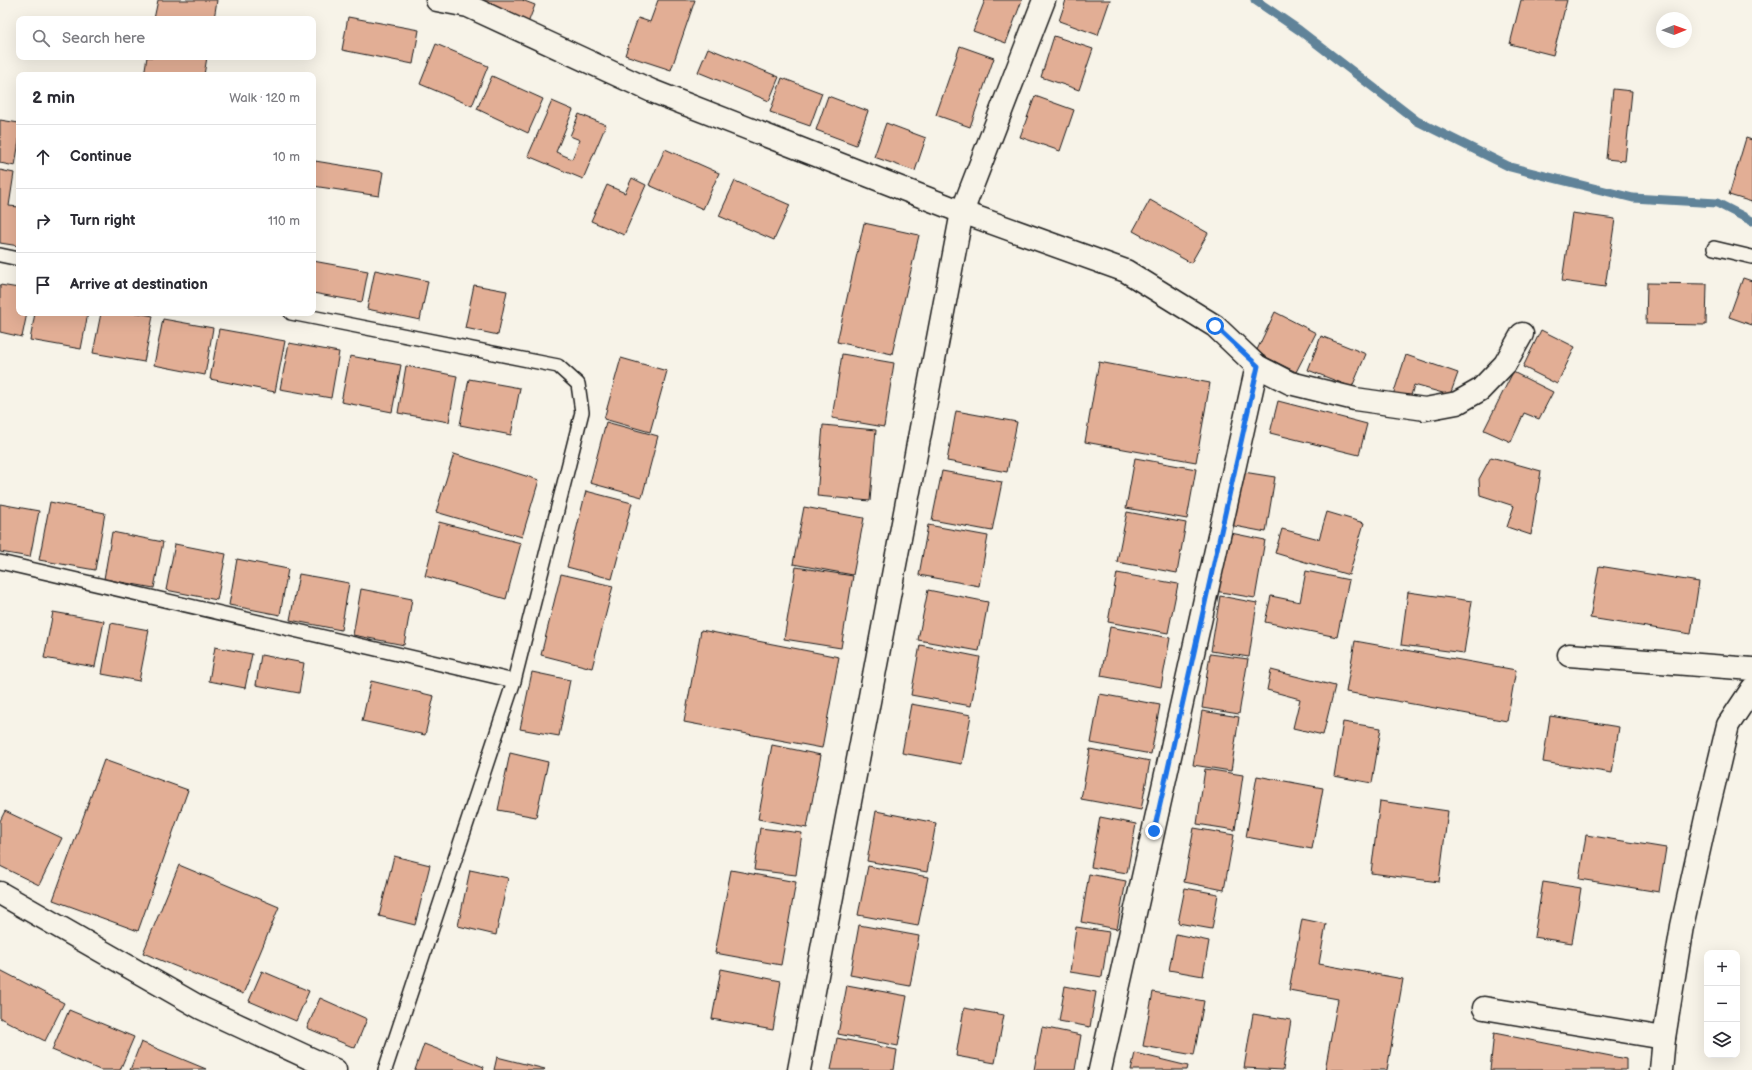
<!DOCTYPE html>
<html lang="en">
<head>
<meta charset="utf-8">
<style>
	body { margin:0; font-family:"Balsamiq Sans",sans-serif; background:#f2f2f3; color:#2b2b33 }
	.controls { position:absolute; right:12px; bottom:12px; display:grid; overflow:hidden; border-radius:8px; box-shadow:0 4px 16px #0002 }
	.controls button { width:36px; height:36px; display:grid; place-items:center; padding:0; border:0; border-bottom:1px solid #e1e1e2; background:#fff; color:#2b2b33; font:20px sans-serif }
	.compass { position:absolute; left:1656px; top:12px; width:36px; height:36px; border-radius:50%; background:#fff; box-shadow:0 4px 16px #0002; rotate:89deg }
	.stop { position:absolute; width:12px; height:12px; margin:-9px; border:3px solid #1a73e8; border-radius:50%; background:#fff }
	.stop.end { background:#1a73e8; border-color:#fff; box-shadow:0 1px 4px #0008 }
	.list { margin:0; padding:0; list-style:none }
	h2 { display:flex; justify-content:space-between; align-items:center; height:52px; margin:0; padding:0 16px; font-size:17px }
	h2 small { font-size:13px; font-weight:400; color:#7c7c81 }
	.list li { display:grid; grid-template-columns:26px 1fr auto; gap:12px; align-items:center; box-sizing:border-box; height:64px; padding:0 16px; border-top:1px solid #e1e1e2 }
	.list b { display:block; font-size:15px; white-space:nowrap }
	.list em { font-size:13px; font-style:normal; color:#7c7c81 }
	.icon { flex:none; width:22px; height:22px; fill:none; stroke:currentColor; stroke-width:2; stroke-linecap:round; stroke-linejoin:round }
	.map { position:relative; flex:none; width:1752px; height:1070px; overflow:hidden }
	.search { position:absolute; background:#fff; box-shadow:0 4px 16px #0002; left:16px; top:16px; width:300px; height:44px; display:flex; align-items:center; gap:10px; box-sizing:border-box; padding:0 14px; border-radius:8px; color:#7c7c81; font-size:15px }
	.panel { position:absolute; background:#fff; box-shadow:0 4px 16px #0002; left:16px; top:72px; width:300px; height:244px; border-radius:8px }
	.map>svg:first-child { display:block }
	.lines { fill:none; stroke-linecap:round; stroke-linejoin:round }
	.stream { stroke:#608399; stroke-width:9 }
	.building { fill:#e2ae95; stroke:#1c1c1c }
	.lane-casing { stroke:#1c1c1c; stroke-width:16 }
	.street-casing { stroke:#1c1c1c; stroke-width:25 }
	.secondary-casing { stroke:#1c1c1c; stroke-width:25 }
	.lane { stroke:#f7f3e8; stroke-width:13 }
	.street { stroke:#f7f3e8; stroke-width:22 }
	.secondary { stroke:#f7f3e8; stroke-width:22 }
	.route { stroke:#1a73e8; stroke-width:5 }
</style>
</head>
<body>
<div class="map">
<svg width="1752" height="1070" viewBox="0 0 1752 1070">
	<rect width="100%" height="100%" fill="#f7f3e8"/>
	<filter id="ink" filterUnits="userSpaceOnUse"><feTurbulence type="fractalNoise" baseFrequency=".025" numOctaves="2"/><feDisplacementMap in="SourceGraphic" scale="8" xChannelSelector="R" yChannelSelector="G"/><feConvolveMatrix kernelMatrix="1 2 1 2 8 2 1 2 1" color-interpolation-filters="sRGB"/></filter>
	<g filter="url(#ink)">
		<g class="lines">
			<path class="stream" d="M1255,0L1299,30L1417,121L1510,167L1633,198L1717,203L1752,221"/>
		</g>
		<g class="building">
			<path d="M158,0H217L214,19H154Z"/>
			<path d="M469,0H522L535,5L528,23Z"/>
			<path d="M658,0H695L671,70L625,55L638,18L650,22Z"/>
			<path d="M985,0H1022L1006,43L973,31Z"/>
			<path d="M1066,0H1110L1098,35L1059,21Z"/>
			<path d="M1521,0H1567L1553,55L1510,44Z"/>
			<path d="M348,17L419,30L413,64L342,50Z"/>
			<path d="M1054,36L1093,49L1079,90L1041,77Z"/>
			<path d="M436,44L488,66L472,106L420,84Z"/>
			<path d="M960,46L994,58L970,127L936,115Z"/>
			<path d="M708,48L779,77L769,101L698,72Z"/>
			<path d="M147,57H207L204,75H144Z"/>
			<path d="M492,76L543,99L528,133L477,109Z"/>
			<path d="M782,78L822,93L810,126L770,112Z"/>
			<path d="M1613,89L1632,91L1625,161L1606,159Z"/>
			<path d="M828,96L868,111L856,145L816,130Z"/>
			<path d="M1035,96L1074,110L1060,151L1020,137Z"/>
			<path d="M552,101L573,110L556,152L572,159L580,140L570,136L579,114L606,125L583,179L528,156Z"/>
			<path d="M0,120L19,123V141L15,166L0,163Z"/>
			<path d="M886,123L926,138L915,171L874,157Z"/>
			<path d="M1746,138L1752,140V202L1729,195Z"/>
			<path d="M665,149L719,173L703,209L649,185Z"/>
			<path d="M315,161L383,172L379,196L313,186Z"/>
			<path d="M0,170L14,173L9,206L19,207V246L0,243Z"/>
			<path d="M632,178L646,185L624,235L591,221L607,185L625,193Z"/>
			<path d="M735,181L790,205L774,240L719,216Z"/>
			<path d="M1150,200L1208,233L1191,263L1133,231Z"/>
			<path d="M1572,213L1615,219L1605,287L1562,281Z"/>
			<path d="M864,223L919,235L892,354L837,342Z"/>
			<path d="M313,261L368,271L362,302L313,293Z"/>
			<path d="M375,270L428,281L420,320L367,309Z"/>
			<path d="M1743,278L1752,281V325L1729,317Z"/>
			<path d="M1647,283L1707,284L1706,325L1646,324Z"/>
			<path d="M0,285L19,288V313H27L22,337L0,332Z"/>
			<path d="M474,285L507,291L498,335L465,328Z"/>
			<path d="M1275,312L1316,333L1296,372L1256,352Z"/>
			<path d="M35,313H88L81,349L30,340Z"/>
			<path d="M101,313H138L153,316L144,362L93,353Z"/>
			<path d="M163,319L213,328L205,375L154,365Z"/>
			<path d="M219,329L285,341L275,392L210,379Z"/>
			<path d="M1541,330L1575,347L1557,384L1523,367Z"/>
			<path d="M1321,336L1366,354L1352,387L1308,370Z"/>
			<path d="M289,343L339,352L331,398L280,389Z"/>
			<path d="M842,354L894,363L884,427L832,418Z"/>
			<path d="M1406,355L1458,373L1450,395L1414,385L1410,399L1393,395Z"/>
			<path d="M350,356L401,365L392,412L341,402Z"/>
			<path d="M621,358L667,371L650,432L604,419Z"/>
			<path d="M1099,362L1210,383L1196,462L1085,442Z"/>
			<path d="M406,366L457,376L449,422L398,413Z"/>
			<path d="M1513,372L1553,392L1539,419L1524,413L1511,442L1484,430Z"/>
			<path d="M469,379L520,388L511,435L460,425Z"/>
			<path d="M1278,401L1367,424L1359,455L1270,433Z"/>
			<path d="M956,411L1017,422L1007,472L947,461Z"/>
			<path d="M606,422L658,436L642,497L590,483Z"/>
			<path d="M823,425L876,430L870,501L817,496Z"/>
			<path d="M454,454L539,480L522,537L436,512Z"/>
			<path d="M1491,457L1541,471L1531,535L1507,527L1514,506L1480,495L1479,479Z"/>
			<path d="M1135,458L1196,469L1187,519L1126,508Z"/>
			<path d="M942,471L1002,482L992,531L932,520Z"/>
			<path d="M1237,471L1275,477L1266,532L1229,525Z"/>
			<path d="M586,491L632,503L612,579L567,567Z"/>
			<path d="M50,502L105,513L95,570L39,560Z"/>
			<path d="M0,504L39,511L30,557L0,552Z"/>
			<path d="M804,507L864,518L853,575L793,564Z"/>
			<path d="M1127,512L1186,523L1177,573L1117,562Z"/>
			<path d="M1327,512L1364,523L1349,575L1275,553L1282,529L1319,539Z"/>
			<path d="M439,522L521,543L506,599L425,576Z"/>
			<path d="M928,525L988,536L979,586L919,575Z"/>
			<path d="M112,532L163,542L154,588L104,579Z"/>
			<path d="M1226,532L1265,540L1255,598L1215,591Z"/>
			<path d="M175,544L226,554L217,600L166,590Z"/>
			<path d="M237,559L288,569L280,615L229,605Z"/>
			<path d="M1599,566L1699,582L1691,634L1590,618Z"/>
			<path d="M796,567L853,576L841,648L784,639Z"/>
			<path d="M1306,571L1349,580L1337,637L1265,622L1271,596L1300,602Z"/>
			<path d="M1117,573L1178,584L1168,633L1108,622Z"/>
			<path d="M299,574L349,583L341,630L290,620Z"/>
			<path d="M561,574L613,586L592,668L541,655Z"/>
			<path d="M361,589L412,599L404,645L353,635Z"/>
			<path d="M928,590L988,602L979,651L918,640Z"/>
			<path d="M1408,592L1472,601L1464,653L1401,645Z"/>
			<path d="M1220,596L1257,603L1249,657L1211,651Z"/>
			<path d="M53,612L104,621L95,667L44,658Z"/>
			<path d="M111,623L149,630L139,681L102,674Z"/>
			<path d="M1110,627L1170,638L1161,687L1101,676Z"/>
			<path d="M701,630L839,657L822,748L684,722Z"/>
			<path d="M1355,641L1516,670L1507,721L1346,692Z"/>
			<path d="M920,645L980,657L971,706L911,695Z"/>
			<path d="M215,647L252,654L245,688L209,681Z"/>
			<path d="M1210,654L1248,659L1239,714L1202,708Z"/>
			<path d="M261,655L304,663L299,693L256,685Z"/>
			<path d="M1271,670L1335,686L1323,735L1293,728L1300,699L1267,690Z"/>
			<path d="M532,672L570,680L559,736L520,729Z"/>
			<path d="M371,681L434,696L425,735L362,721Z"/>
			<path d="M1100,694L1160,705L1151,754L1091,743Z"/>
			<path d="M911,704L971,715L962,764L902,753Z"/>
			<path d="M1202,711L1239,717L1231,771L1193,765Z"/>
			<path d="M1550,716L1619,727L1612,773L1543,762Z"/>
			<path d="M1343,722L1381,728L1372,783L1334,776Z"/>
			<path d="M772,745L821,755L807,828L758,819Z"/>
			<path d="M1090,749L1150,761L1141,810L1081,799Z"/>
			<path d="M510,753L548,762L536,817L498,810Z"/>
			<path d="M104,760L188,790L138,931L53,900Z"/>
			<path d="M1205,769L1243,775L1235,830L1197,824Z"/>
			<path d="M1257,776L1323,788L1312,849L1246,837Z"/>
			<path d="M1380,801L1448,811L1439,882L1371,873Z"/>
			<path d="M5,811L62,838L39,885L0,866V821Z"/>
			<path d="M876,811L936,823L927,872L867,861Z"/>
			<path d="M1100,817L1136,824L1127,873L1091,867Z"/>
			<path d="M760,828L802,833L796,875L754,870Z"/>
			<path d="M1194,828L1234,835L1224,890L1184,882Z"/>
			<path d="M1586,835L1666,848L1659,892L1579,879Z"/>
			<path d="M394,856L430,865L415,925L379,916Z"/>
			<path d="M179,865L279,907L243,994L143,953Z"/>
			<path d="M868,866L928,877L918,926L858,915Z"/>
			<path d="M470,870L508,878L496,935L458,926Z"/>
			<path d="M731,870L796,882L781,965L715,953Z"/>
			<path d="M1089,874L1126,881L1117,929L1081,922Z"/>
			<path d="M1543,882L1581,888L1572,943L1534,937Z"/>
			<path d="M1185,888L1218,894L1212,929L1178,923Z"/>
			<path d="M1302,919L1326,924L1319,964L1403,979L1387,1070H1325L1338,999L1289,990Z"/>
			<path d="M859,925L919,936L910,986L850,975Z"/>
			<path d="M1076,927L1109,932L1102,977L1070,972Z"/>
			<path d="M1176,934L1209,941L1203,976L1169,970Z"/>
			<path d="M721,969L781,981L773,1030L712,1019Z"/>
			<path d="M0,970L64,1003L45,1041L0,1018Z"/>
			<path d="M262,971L309,991L296,1021L249,1001Z"/>
			<path d="M847,985L907,996L898,1046L838,1034Z"/>
			<path d="M1065,986L1096,992L1090,1027L1059,1021Z"/>
			<path d="M1153,992L1204,1001L1194,1055L1143,1046Z"/>
			<path d="M320,998L367,1019L355,1048L307,1028Z"/>
			<path d="M964,1008L1004,1015L995,1063L956,1056Z"/>
			<path d="M69,1010L134,1037L120,1070H100L52,1050Z"/>
			<path d="M1253,1014L1291,1020L1283,1070L1244,1068Z"/>
			<path d="M1042,1027L1081,1035L1075,1070H1034Z"/>
			<path d="M1494,1033L1626,1059V1070H1490Z"/>
			<path d="M837,1038L897,1050L894,1070H831Z"/>
			<path d="M141,1042L206,1069L130,1070Z"/>
			<path d="M424,1044L484,1067L483,1070H415Z"/>
			<path d="M1135,1053L1188,1066L1187,1070H1131Z"/>
			<path d="M497,1057L545,1069L544,1070H494Z"/>
		</g>
		<g class="lines">
			<g class="lane-casing">
				<g id="lane">
					<path d="M1714,248L1752,257"/>
					<path d="M0,255L19,259"/>
					<path d="M291,313L558,366L578,384L582,412L514,681L385,1070"/>
					<path d="M0,562L514,681"/>
				</g>
			</g>
			<g class="street-casing">
				<g id="street">
					<path d="M437,0L468,6L652,91L962,212L1126,271L1215,326L1257,366L1290,383L1355,399L1425,409L1457,403L1480,390L1505,364L1522,334"/>
					<path d="M1569,655L1752,669"/>
					<path d="M1484,1008L1664,1038"/>
					<path d="M799,1070L962,212L1044,0"/>
					<path d="M1100,1070L1257,366"/>
					<path d="M1661,1070L1664,1038L1682,926L1708,809L1728,725L1752,689"/>
				</g>
			</g>
			<g class="secondary-casing">
				<path id="secondary" d="M0,893L201,1008L335,1070"/>
			</g>
			<use href="#lane" class="lane"/>
			<use href="#street" class="street"/>
			<use href="#secondary" class="secondary"/>
		</g>
	</g>
	<g class="lines" filter="url(#ink)">
		<path class="route" d="M1154,831L1258,366L1215,326"/>
	</g>
</svg>
<div class="controls">
<button>+</button>
<button>−</button>
<button><svg class="icon" aria-label="layers" viewBox="0 0 24 24"><path d="M12 4l9 5-9 5-9-5zM3 14l9 5 9-5"/></svg></button>
</div>
<svg class="compass" viewBox="-18 -18 36 36"><path d="M0-13l5 13h-10z" fill="#e53935"/><path d="M0 13l5-13h-10z" fill="#7c7c81"/></svg>
<div class="stop" style="left:1215px;top:326px"></div>
<div class="stop end" style="left:1154px;top:831px"></div>
<div class="search"><svg class="icon" aria-label="search" viewBox="0 0 24 24"><circle cx="10" cy="10" r="6"/><path d="M15 15l6 6"/></svg>Search here</div>
<section class="panel">
<h2>2 min<small>Walk · 120 m</small></h2>
<ul class="list">
<li><svg class="icon" aria-label="ahead" viewBox="0 0 24 24"><path d="M12 20V5M6 11l6-6 6 6"/></svg><div><b>Continue</b></div><em>10 m</em></li>
<li><svg class="icon" aria-label="right" viewBox="0 0 24 24"><path d="M7 20v-9h11M14 6l5 5-5 5"/></svg><div><b>Turn right</b></div><em>110 m</em></li>
<li><svg class="icon" aria-label="arrive" viewBox="0 0 24 24"><path d="M6 21V4h12l-3 4 3 4H6"/></svg><div><b>Arrive at destination</b></div></li>
</ul>
</section>
</div>
</body>
</html>
